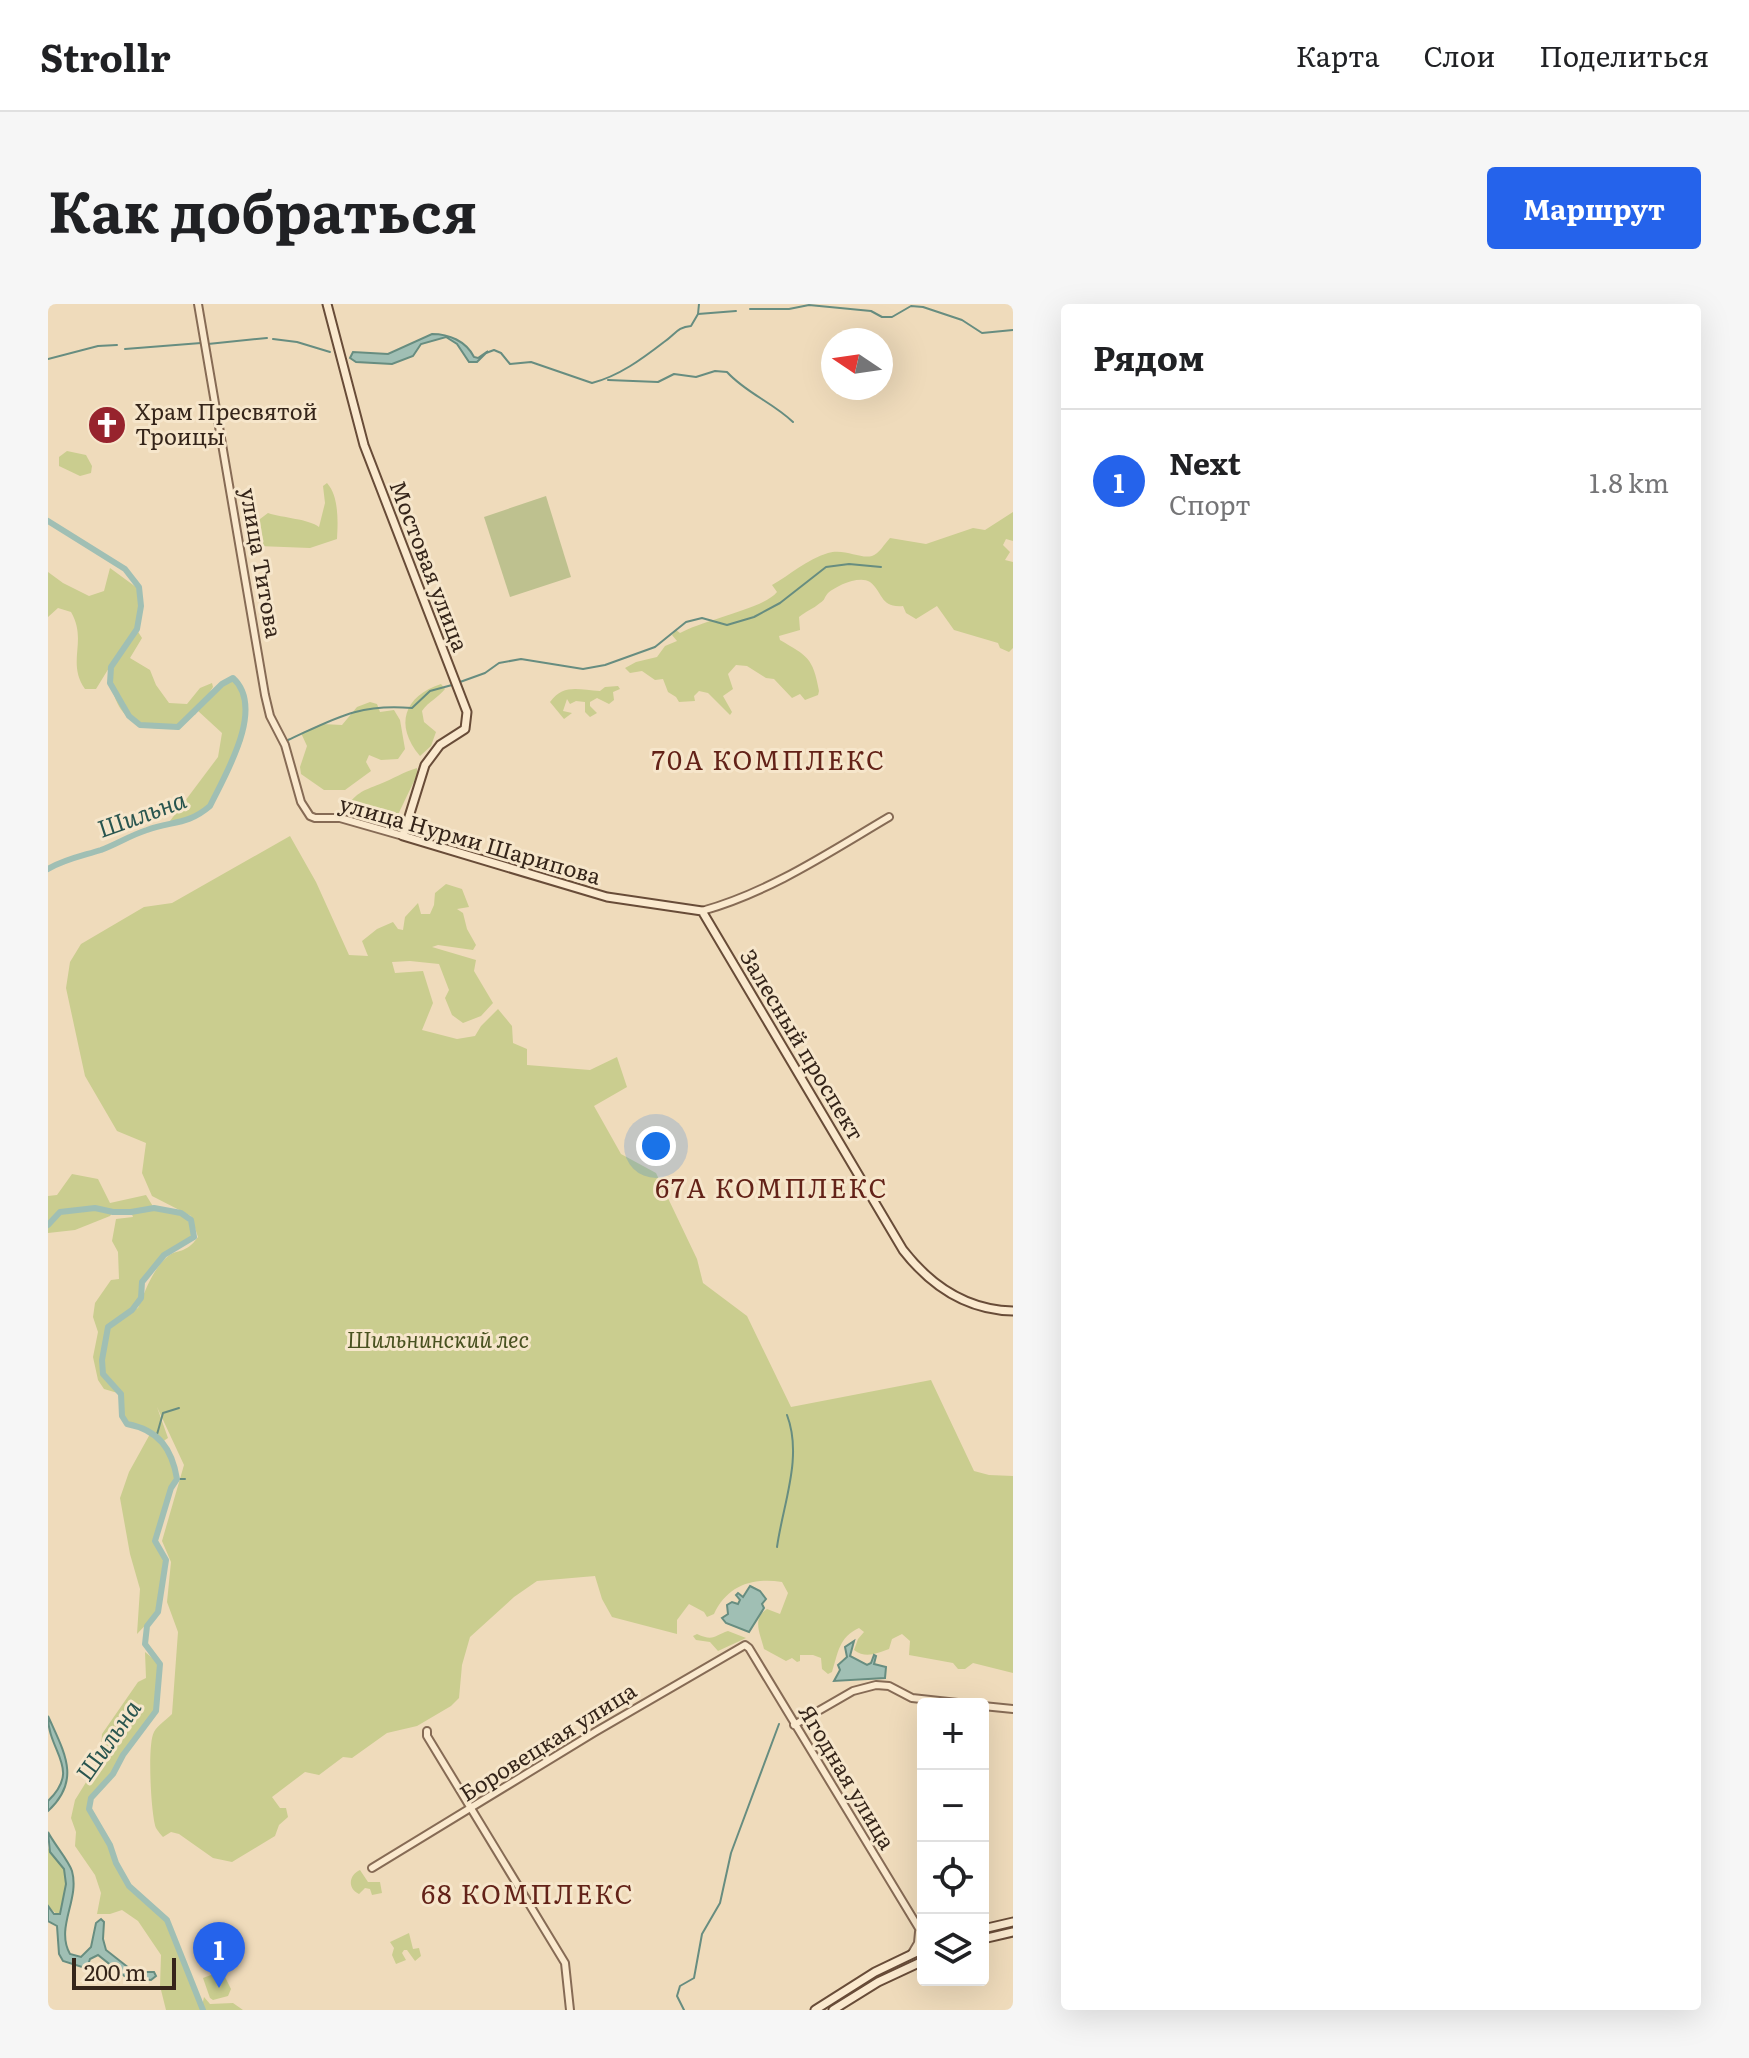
<!DOCTYPE html>
<html lang="ru">
<head>
<meta charset="utf-8">
<style>
	body { margin:0; font-family:Literata,serif; background:#f6f6f6; color:#202124 }
	.controls { position:absolute; right:24px; bottom:24px; display:grid; overflow:hidden; border-radius:8px; box-shadow:0 8px 32px #0002 }
	.controls button { width:72px; height:72px; display:grid; place-items:center; padding:0; border:0; border-bottom:2px solid #e0e0e0; background:#fff; color:#202124; font:40px sans-serif }
	.compass { position:absolute; left:773px; top:24px; width:72px; height:72px; border-radius:50%; background:#fff; box-shadow:0 8px 32px #0002; rotate:283deg }
	.scale { position:absolute; left:24px; bottom:20px; width:104px; box-sizing:border-box; padding-left:8px; border:4px solid #35251a; border-top:0; font-size:22px; line-height:28px; white-space:nowrap; color:#35251a; -webkit-text-stroke:6px #f6e6cb; paint-order:stroke }
	.you { position:absolute; left:608px; top:842px; width:28px; height:28px; margin:-20px; border:6px solid #fff; border-radius:50%; background:#1a73e8; box-shadow:0 0 0 12px #1a73e833 }
	.badge { display:grid; place-items:center; width:52px; height:52px; border-radius:50%; background:#2563eb; color:#fff; font-size:26px; font-weight:700 }
	.pin { position:absolute; translate:-50% -66px; filter:drop-shadow(0 2px 4px #0008) }
	.pin::after { content:''; position:absolute; top:42px; width:28px; height:24px; background:inherit; clip-path:polygon(0 0,100% 0,50% 100%) }
	.list { margin:0; padding:0; list-style:none }
	h2 { display:flex; justify-content:space-between; align-items:center; height:104px; margin:0; padding:0 32px; font-size:34px }
	h2 small { font-size:26px; font-weight:400; color:#757577 }
	.list li { display:grid; grid-template-columns:52px 1fr auto; gap:24px; align-items:center; box-sizing:border-box; height:144px; padding:0 32px; border-top:2px solid #e0e0e0 }
	.list b { display:block; font-size:30px; white-space:nowrap }
	.list p { margin:0; font-size:26px; white-space:nowrap; color:#757577 }
	.list em { font-size:26px; font-style:normal; color:#757577 }
	.icon { flex:none; width:44px; height:44px; fill:none; stroke:currentColor; stroke-width:2; stroke-linecap:round; stroke-linejoin:round }
	.map { position:relative; flex:none; width:965px; height:1706px; overflow:hidden; border-radius:8px }
	header { display:flex; align-items:center; gap:48px; box-sizing:border-box; height:112px; padding:0 40px; background:#fff; border-bottom:2px solid #e0e0e0 }
	header strong { font-size:38px }
	nav { display:flex; gap:44px; margin-inline-start:auto; font-size:28px }
	.intro { display:flex; align-items:center; justify-content:space-between; box-sizing:border-box; height:192px; padding:0 48px }
	h1 { margin:0; font-size:56px }
	.button { padding:20px 36px; border-radius:8px; background:#2563eb; color:#fff; font-size:28px; font-weight:700 }
	main { display:flex; gap:48px; padding:0 48px }
	aside { flex:1; background:#fff; border-radius:8px; box-shadow:0 8px 32px #0002 }
	.map>svg:first-child { display:block }
	.green { fill:#cacd8f }
	.cemetery { fill:#bec18f }
	.water { fill:#a0bfb4; stroke:#678d80; stroke-width:2 }
	.lines { fill:none; stroke-linecap:round; stroke-linejoin:round }
	.stream { stroke:#678d80; stroke-width:2 }
	.river { stroke:#a0bfb4; stroke-width:6 }
	.tertiary-casing { stroke:#866b55; stroke-width:10 }
	.secondary-casing { stroke:#684c38; stroke-width:11 }
	.tertiary { stroke:#fae9ce; stroke-width:6 }
	.secondary { stroke:#fae9ce; stroke-width:7 }
	.labels { text-anchor:middle; stroke-width:6; stroke-linejoin:round; paint-order:stroke }
	.poi-label { font-size:22px; fill:#35251a; stroke:#f6e6cb; text-anchor:start }
	.street-label { font-size:22px; fill:#35251a; stroke:#f6e6cb }
	.park-label { font-size:22px; font-style:italic; fill:#495220; stroke:#f6e6cb }
	.water-label { font-size:24px; font-style:italic; fill:#29554f; stroke:#f6e6cb }
	.quarter-label { font-size:26px; letter-spacing:2px; fill:#632218; stroke:#f6e6cb }
</style>
</head>
<body>
<header>
<strong>Strollr</strong>
<nav><a>Карта</a><a>Слои</a><a>Поделиться</a></nav>
</header>
<div class="intro"><h1>Как добраться</h1><a class="button">Маршрут</a></div>
<main>
<div class="map">
<svg width="965" height="1706" viewBox="0 0 965 1706">
	<rect width="100%" height="100%" fill="#efdbbb"/>
	<g class="green">
		<path d="M19,147L38,151L44,162L43,169L32,172L11,162V153Z"/>
		<path d="M279,179C291,192 290,218 289,235L262,244L210,242L204,231L208,218L220,209C235,214 261,215 271,223L277,199L275,182Z"/>
		<path d="M965,208V237L958,235L955,241L962,248L957,256L965,258V344L961,348L952,344L950,339L906,326L889,302L868,315L858,309L855,302C832,304 835,288 822,278C811,271 788,282 780,289C775,295 778,295 772,299C765,305 758,307 751,313L752,326L731,332L732,336C759,352 765,353 771,387L770,391L757,396L752,390L744,394L726,375L718,374L699,362L688,361L680,370L685,385L675,392L684,408L682,411L660,389L651,387L646,392L647,397L631,398L628,393L620,388L615,375L607,376L594,367L582,369L577,364L588,358L609,353L617,342L629,337L624,331L628,326L632,329C655,316 717,304 729,288L724,281C742,271 759,255 780,249C796,244 812,255 824,252C831,250 837,239 842,234L878,240L925,224L937,226Z"/>
		<path d="M62,264L92,286L93,306L87,323L94,334L82,354L102,366L108,381L121,399L139,400L152,384L164,379L165,383L154,400L174,380L185,374L191,379L196,392L195,436L162,502L138,518L119,521L170,453L174,429L149,406L148,410C140,414 129,422 120,424C77,429 59,395 64,359L48,385H37C18,358 40,337 23,308L10,304L0,313V268L15,279L41,292L56,287Z"/>
		<path d="M393,380L397,385C390,394 381,397 374,407L376,418L388,428L383,442L372,452C346,421 356,392 393,380Z"/>
		<path d="M570,382L572,385L565,388L566,396L561,400L549,394L542,398V402L549,409L542,413L537,408V398L528,397L522,400L519,395L515,407L524,409L516,415L502,398C516,379 531,386 552,387L557,383Z"/>
		<path d="M322,398L329,400L332,408L346,406L352,416L357,445L350,455L333,456L321,451L318,458L323,467L297,486H276L253,470L252,463L259,442L253,429L274,420L294,421L309,403Z"/>
		<path d="M369,464V471L345,521C327,520 311,518 296,507C307,489 314,487 332,480C345,475 355,468 369,464Z"/>
		<path d="M242,532L268,578L301,651L320,652L314,637L329,625L345,618L350,625L355,626L357,613L370,599L373,610H382L386,601L387,589L398,580L414,585L421,603L409,605L415,609L419,625L428,641L425,646L390,641L384,643L428,656L426,667L445,699L433,712L415,719L404,711L397,694L401,686L391,660L362,657L344,658L347,669L375,667L385,699L374,726L409,735L427,732L433,722L450,705L464,722L465,739L479,745V761L542,766L569,753L579,783L546,802L573,850L608,869L649,955L655,979L699,1012L743,1103L883,1076L926,1167L941,1171L965,1172V1369L925,1359L917,1365H910L905,1359L861,1351L862,1337L854,1330L844,1335L841,1345C829,1349 818,1355 806,1346L810,1335L816,1328L811,1324C791,1333 790,1349 784,1368L780,1370L774,1365L773,1354L765,1351H752V1357L749,1358L744,1354L738,1357L716,1345C713,1331 703,1315 719,1305L732,1310L740,1289L734,1278C704,1273 679,1282 666,1310L659,1313L656,1308L641,1300L629,1316V1330L564,1313L554,1295L547,1272L489,1277L466,1293L422,1333L414,1361L411,1394L403,1402L369,1422L339,1429L304,1454L295,1453L271,1471L257,1468L224,1493L232,1504H238L240,1513L231,1521L227,1532L184,1558L165,1554L131,1530L123,1528L115,1533C113,1531 110,1527 108,1524C103,1511 99,1440 106,1428C109,1422 118,1416 124,1410L130,1328L119,1298L123,1258L114,1237L136,1161L109,1103L120,1134L114,1138L125,1153L129,1175L123,1184L108,1237L118,1256L110,1308L89,1330L92,1285L82,1250L72,1194L81,1168L102,1130L92,1123L79,1120L74,1112L73,1090L56,1085L50,1076L45,1053L50,1028L45,1013L47,999L63,976L71,975L70,948L64,937L68,915L85,913L83,908H65L62,912L27,926L0,929V892L9,891L24,870L50,875L62,899L98,891L106,904C131,909 140,906 146,933L116,951L94,978L93,994L85,1006L90,1004C97,988 104,966 119,953C130,944 137,951 150,933L143,912L104,892L94,869L98,839L69,827L37,772L18,684L22,658L33,640L96,603L124,599Z"/>
		<path d="M680,1327L698,1334L670,1347L662,1338L648,1336L645,1332L649,1330C666,1338 667,1331 680,1327Z"/>
		<path d="M97,1348L112,1360L108,1407L75,1451L65,1470L43,1494L41,1505L62,1541L68,1559L81,1582L119,1616L154,1702L156,1693L162,1700L185,1699L195,1706H118L112,1682L113,1651L90,1617L74,1606L62,1610H49L53,1589L47,1571L27,1542L28,1528L23,1514L27,1496L45,1467L53,1447L54,1430L90,1378L98,1374Z"/>
		<path d="M0,1544L16,1565L18,1580L11,1612L0,1602Z"/>
		<path d="M312,1566L320,1578H332L334,1589L324,1591L322,1585L317,1584L311,1590C299,1584 301,1571 312,1566Z"/>
		<path d="M361,1629L365,1645L371,1644L373,1652L367,1657L359,1646H356L354,1649L358,1656L348,1660L344,1651L346,1644L342,1638Z"/>
		<path d="M171,1668L176,1671L183,1685L180,1692L165,1696L162,1694L155,1674Z"/>
	</g>
	<path class="cemetery" d="M498,192L523,273L462,293L436,213Z"/>
	<g class="water">
		<path d="M384,30C401,30 418,37 426,53L430,54L440,47L429,58H421L409,40L398,33L373,40L365,52L344,60L308,58L302,54L305,48L340,50Z"/>
		<path d="M702,1282L712,1287L718,1295L714,1300L716,1304L701,1328L678,1319L674,1314L680,1310L679,1301L684,1298L690,1300L692,1296L688,1291L690,1289L695,1293Z"/>
		<path d="M806,1337L802,1352L819,1361L823,1359L826,1351L828,1352L826,1360L838,1363L837,1374L786,1377L792,1366L790,1361L799,1353L797,1343Z"/>
		<path d="M0,1412C16,1448 34,1476 0,1507V1497C34,1464 0,1449 0,1412Z"/>
		<path d="M0,1528C6,1540 21,1557 24,1567C32,1596 7,1623 22,1650L33,1653L43,1643L48,1619L53,1615L56,1618L55,1635L58,1646L86,1668H106L108,1672L103,1676L79,1674L50,1651L42,1655L40,1661L34,1663L15,1657L11,1650L9,1622L0,1617V1602L6,1610H12L18,1580L16,1565L2,1548Z"/>
	</g>
	<g class="lines">
		<g class="stream">
			<path d="M702,5H741L761,1L823,7L834,13H844L863,2L875,3L914,16L934,29L965,26"/>
			<path d="M650,10L651,0"/>
			<path d="M225,35L249,38L282,48"/>
			<path d="M160,40L219,34"/>
			<path d="M77,45L153,39"/>
			<path d="M438,49L446,46L453,49L462,60L483,58L544,79C571,72 594,55 616,38C627,31 629,23 643,22L650,10L688,7"/>
			<path d="M0,55L50,42L69,41"/>
			<path d="M560,76L610,78L626,70L648,73L667,67L679,68C698,89 724,98 745,118"/>
			<path d="M412,378L437,369L451,359L473,355L535,365L557,361L607,343L638,318L654,314L679,321L706,313L732,299L778,263L801,260L833,263"/>
			<path d="M240,436C286,415 311,399 364,404L382,387L404,381"/>
			<path d="M108,1134L115,1109L131,1104"/>
			<path d="M129,1175H137"/>
			<path d="M729,1243C735,1200 755,1153 739,1111"/>
			<path d="M636,1706L629,1692L632,1682L646,1674L654,1630L672,1599L683,1549L731,1420"/>
		</g>
		<g class="river">
			<path d="M0,217L77,265L91,283L93,302L89,325L63,363L62,379L81,412L92,421L130,423L174,380L185,374C218,404 177,471 162,502C140,521 124,517 99,526C83,531 69,540 53,546C34,552 17,555 0,565"/>
			<path d="M0,921L12,908L47,904L65,908H83L106,904L133,909L143,916L146,933L116,951L94,978L93,994L84,1006L60,1023L54,1056L55,1070L73,1090L74,1112L79,1120C111,1126 124,1145 129,1175L123,1184L107,1237L118,1256L110,1308L99,1322L97,1340L112,1360L108,1407L75,1451L65,1470L43,1494L41,1505L62,1541L68,1559L81,1582L119,1616L155,1706"/>
		</g>
		<g class="tertiary-casing">
			<g id="tertiary">
				<path d="M150,0L217,391L222,412L237,441L253,498L262,512L267,514H292L355,532"/>
				<path d="M654,607C722,588 780,549 841,513"/>
				<path d="M935,1402L965,1405"/>
				<path d="M746,1421L805,1387L828,1381L841,1382L864,1394L919,1400"/>
				<path d="M379,1427V1432L517,1659L522,1706"/>
				<path d="M324,1564L547,1428L697,1341L701,1344L875,1631"/>
				<path d="M864,1649L870,1639L871,1628"/>
			</g>
		</g>
		<g class="secondary-casing">
			<g id="secondary">
				<path d="M279,0L316,141L419,408L417,425L392,441L377,461L355,532L559,593L654,607L855,946C883,982 919,1006 965,1007"/>
				<path d="M935,1625L965,1618"/>
				<path d="M935,1635L965,1628"/>
				<path d="M767,1706L827,1668L875,1645"/>
				<path d="M785,1706L830,1678L875,1657"/>
			</g>
		</g>
		<use href="#tertiary" class="tertiary"/>
		<use href="#secondary" class="secondary"/>
	</g>
	<defs>
		<g id="church-disc" transform="scale(2)"><circle r="9.5" fill="#97232d" stroke="#f6e6cb"/><path d="M-1.2-6h2.4v3.5h3.3v2.4h-3.3V6h-2.4V-.1h-3.3v-2.4h3.3Z" fill="#fff"/></g>
	</defs>
	<g fill-rule="evenodd">
		<use href="#church-disc" x="59" y="121"/>
	</g>
	<g class="labels">
		<g class="poi-label">
			<text x="87" y="116">Храм Пресвятой<tspan x="87" dy="25">Троицы</tspan></text>
		</g>
		<g class="street-label">
			<text transform="translate(213 259) rotate(80)" y="8">улица Титова</text>
			<text transform="translate(381 262) rotate(69)" y="8">Мостовая улица</text>
			<text transform="translate(422 536) rotate(16)" y="8">улица Нурми Шарипова</text>
			<text transform="translate(754 741) rotate(59)" y="8">Залесный проспект</text>
			<text transform="translate(500 1438) rotate(-32)" y="8">Боровецкая улица</text>
			<text transform="translate(799 1473) rotate(59)" y="8">Ягодная улица</text>
		</g>
		<g class="park-label">
			<text x="390" y="1044">Шильнинский лес</text>
		</g>
		<g class="water-label">
			<text transform="translate(94 511) rotate(-20)" y="8">Шильна</text>
			<text transform="translate(61 1437) rotate(-55)" y="8">Шильна</text>
		</g>
		<g class="quarter-label">
			<text x="721" y="466">70А КОМПЛЕКС</text>
			<text x="724" y="894">67А КОМПЛЕКС</text>
			<text x="480" y="1600">68 КОМПЛЕКС</text>
		</g>
	</g>
</svg>
<div class="controls">
<button>+</button>
<button>−</button>
<button><svg class="icon" aria-label="locate" viewBox="0 0 24 24"><circle cx="12" cy="12" r="6"/><path d="M12 2v4M12 18v4M2 12h4M18 12h4"/></svg></button>
<button><svg class="icon" aria-label="layers" viewBox="0 0 24 24"><path d="M12 4l9 5-9 5-9-5zM3 14l9 5 9-5"/></svg></button>
</div>
<svg class="compass" viewBox="-18 -18 36 36"><path d="M0-13l5 13h-10z" fill="#e53935"/><path d="M0 13l5-13h-10z" fill="#757577"/></svg>
<div class="scale">200 m</div>
<div class="you"></div>
<div class="pin badge" style="left:171px;top:1684px">1</div>
</div>
<aside>
<h2>Рядом<small></small></h2>
<ul class="list">
<li><span class="badge">1</span><div><b>Next</b><p>Спорт</p></div><em>1.8 km</em></li>
</ul>
</aside>
</main>
</body>
</html>
